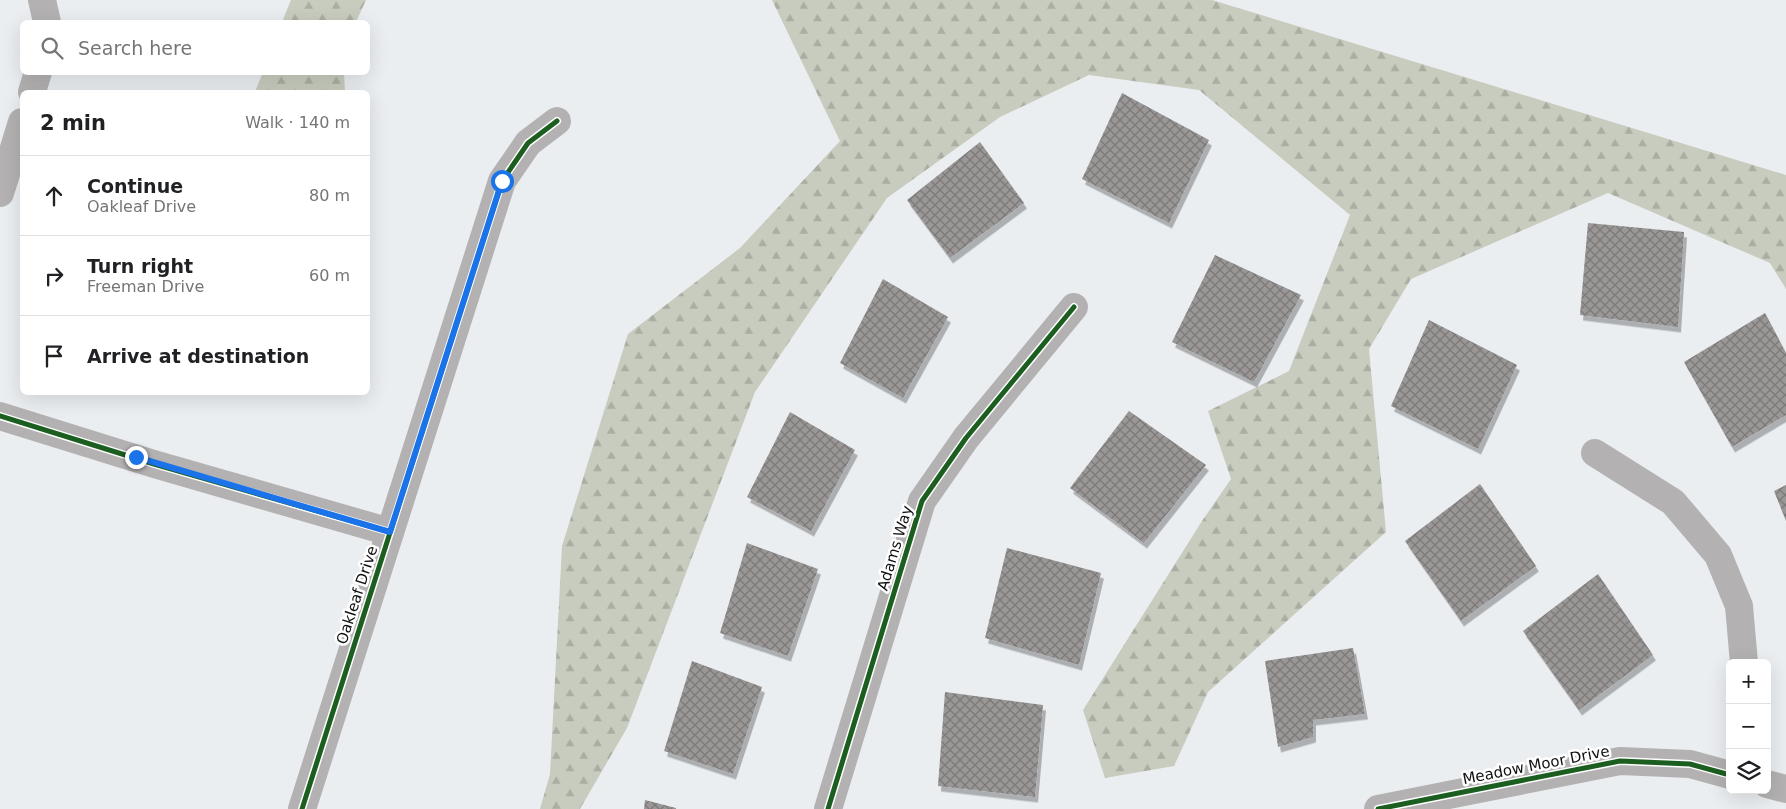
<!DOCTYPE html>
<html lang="en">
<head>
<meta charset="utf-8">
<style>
	body { margin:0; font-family:"DejaVu Sans",sans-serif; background:#f6f6f6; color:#202124 }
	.controls { position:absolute; right:15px; bottom:15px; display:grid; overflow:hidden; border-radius:8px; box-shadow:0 5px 20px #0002 }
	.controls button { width:45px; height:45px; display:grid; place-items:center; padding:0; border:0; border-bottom:1px solid #e0e0e0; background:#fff; color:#202124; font:25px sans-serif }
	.stop { position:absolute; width:15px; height:15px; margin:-11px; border:4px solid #1a73e8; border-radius:50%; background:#fff }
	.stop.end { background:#1a73e8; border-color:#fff; box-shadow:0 1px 5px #0008 }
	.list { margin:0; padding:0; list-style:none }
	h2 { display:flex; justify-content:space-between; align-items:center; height:65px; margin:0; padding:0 20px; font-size:21px }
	h2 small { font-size:16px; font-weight:400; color:#757577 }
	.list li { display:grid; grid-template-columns:32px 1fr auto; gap:15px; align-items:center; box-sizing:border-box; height:80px; padding:0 20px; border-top:1px solid #e0e0e0 }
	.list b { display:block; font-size:19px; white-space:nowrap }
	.list p { margin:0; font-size:16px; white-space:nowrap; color:#757577 }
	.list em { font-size:16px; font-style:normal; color:#757577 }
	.icon { flex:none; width:28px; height:28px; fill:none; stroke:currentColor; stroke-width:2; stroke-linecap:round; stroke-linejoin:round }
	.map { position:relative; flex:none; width:1786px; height:809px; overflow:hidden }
	.search { position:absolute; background:#fff; box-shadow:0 5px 20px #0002; left:20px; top:20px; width:350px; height:55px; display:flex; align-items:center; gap:12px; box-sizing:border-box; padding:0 18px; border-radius:8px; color:#757577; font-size:19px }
	.panel { position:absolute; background:#fff; box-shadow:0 5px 20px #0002; left:20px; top:90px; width:350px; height:305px; border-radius:8px }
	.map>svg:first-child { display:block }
	.forest { fill:url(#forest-firs) }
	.building { fill:url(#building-cross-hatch); filter:url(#shadow) }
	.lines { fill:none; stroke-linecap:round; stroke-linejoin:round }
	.minor { stroke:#b4b1b2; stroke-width:28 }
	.cycleway-casing { stroke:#fff; stroke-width:8 }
	.cycleway { stroke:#1b5e20; stroke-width:5 }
	.route { stroke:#1a73e8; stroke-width:6 }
	.labels { text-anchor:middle; stroke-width:5; stroke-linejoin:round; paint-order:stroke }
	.street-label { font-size:15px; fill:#0f1012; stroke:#fff }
</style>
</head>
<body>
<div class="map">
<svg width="1786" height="809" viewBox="0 0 1786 809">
	<defs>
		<pattern id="forest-firs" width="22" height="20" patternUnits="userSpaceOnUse" patternTransform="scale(1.25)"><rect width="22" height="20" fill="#c7ccbe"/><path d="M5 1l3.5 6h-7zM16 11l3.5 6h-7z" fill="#aaaea2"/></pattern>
		<pattern id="building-cross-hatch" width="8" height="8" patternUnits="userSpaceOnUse" patternTransform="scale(1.25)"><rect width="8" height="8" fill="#9a9796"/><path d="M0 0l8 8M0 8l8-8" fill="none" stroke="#7c7a79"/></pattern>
		<filter id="shadow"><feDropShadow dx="3" dy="5.5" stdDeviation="0" flood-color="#0004"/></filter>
	</defs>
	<rect width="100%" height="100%" fill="#ebeef1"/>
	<g class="forest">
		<path d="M291,0H366L356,22H282Z"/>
		<path d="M772,0H1212L1786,175V289L1770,263L1608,193L1411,279L1369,349L1386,532L1208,692L1174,766L1105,778L1083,710L1202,521L1231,479L1208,411L1289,371L1350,215L1199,90L1089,75L1000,117L887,198L755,392L627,728L580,809H540L550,774L562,546L628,334L740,248L840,141Z"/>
		<path d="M263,72L344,73L345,92H255Z"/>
	</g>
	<g class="building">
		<path d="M1122,93L1209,140L1169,223L1082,179Z"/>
		<path d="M980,142L1024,203L950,258L907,200Z"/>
		<path d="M1588,223L1684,232L1678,327L1580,315Z"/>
		<path d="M1215,255L1301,295L1254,382L1172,342Z"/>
		<path d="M883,279L948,317L903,398L840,363Z"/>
		<path d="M1765,313L1786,353V415L1732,447L1684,362Z"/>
		<path d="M1429,320L1517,365L1478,449L1391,406Z"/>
		<path d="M1129,411L1206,465L1144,543L1070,488Z"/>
		<path d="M790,412L855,450L811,531L747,497Z"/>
		<path d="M1480,484L1536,566L1461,621L1405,541Z"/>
		<path d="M1786,485V521L1774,491Z"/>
		<path d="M747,543L818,569L788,656L720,633Z"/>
		<path d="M1007,548L1101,573L1079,665L985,638Z"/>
		<path d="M1598,574L1653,655L1579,710L1523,631Z"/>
		<path d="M1353,648L1365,714L1313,720V737L1278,747L1265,661Z"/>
		<path d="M692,661L762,687L733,774L664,751Z"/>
		<path d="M945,692L1043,705L1035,797L938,786Z"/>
		<path d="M645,800L676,808V809H644Z"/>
	</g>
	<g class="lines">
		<g class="minor">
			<path d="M42,0L47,22"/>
			<path d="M32,92L38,72"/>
			<path d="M0,193L22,122"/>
			<path d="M0,416L154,464L390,532"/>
			<path d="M1595,453L1673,502L1718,555L1739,606L1744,663"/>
			<path d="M1767,784L1786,789"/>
			<path d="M302,809L502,181L528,143L557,121"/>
			<path d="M828,809L922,501L966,438L1074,307"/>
			<path d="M1378,809L1620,761L1690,764L1730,775"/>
		</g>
		<g class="cycleway-casing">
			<g id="cycleway">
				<path d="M0,416L154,464L390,532"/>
				<path d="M302,809L502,181L528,143L557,121"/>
				<path d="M828,809L922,501L966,438L1074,307"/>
				<path d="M1378,809L1620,761L1690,764L1730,775"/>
			</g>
		</g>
		<use href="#cycleway" class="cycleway"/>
	</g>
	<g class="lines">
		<path class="route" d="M136,457L390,532L502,181"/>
	</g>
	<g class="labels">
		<g class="street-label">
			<text transform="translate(895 548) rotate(-73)" y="5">Adams Way</text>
			<text transform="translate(357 595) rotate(-72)" y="5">Oakleaf Drive</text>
			<text transform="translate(1536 765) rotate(-11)" y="5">Meadow Moor Drive</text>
		</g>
	</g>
</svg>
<div class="controls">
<button>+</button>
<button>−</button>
<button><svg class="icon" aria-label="layers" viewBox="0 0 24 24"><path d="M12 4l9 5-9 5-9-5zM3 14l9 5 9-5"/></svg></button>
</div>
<div class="stop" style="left:502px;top:181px"></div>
<div class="stop end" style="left:136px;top:457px"></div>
<div class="search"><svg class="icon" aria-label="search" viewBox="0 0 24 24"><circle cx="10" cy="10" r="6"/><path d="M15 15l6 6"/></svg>Search here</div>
<section class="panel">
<h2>2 min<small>Walk · 140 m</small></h2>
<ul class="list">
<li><svg class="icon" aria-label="ahead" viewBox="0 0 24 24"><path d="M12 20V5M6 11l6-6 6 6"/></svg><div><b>Continue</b><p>Oakleaf Drive</p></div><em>80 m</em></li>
<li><svg class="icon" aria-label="right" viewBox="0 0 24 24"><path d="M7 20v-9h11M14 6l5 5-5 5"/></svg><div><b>Turn right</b><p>Freeman Drive</p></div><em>60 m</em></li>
<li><svg class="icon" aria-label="arrive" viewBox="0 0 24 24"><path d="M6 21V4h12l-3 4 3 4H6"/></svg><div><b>Arrive at destination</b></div></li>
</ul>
</section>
</div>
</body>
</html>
